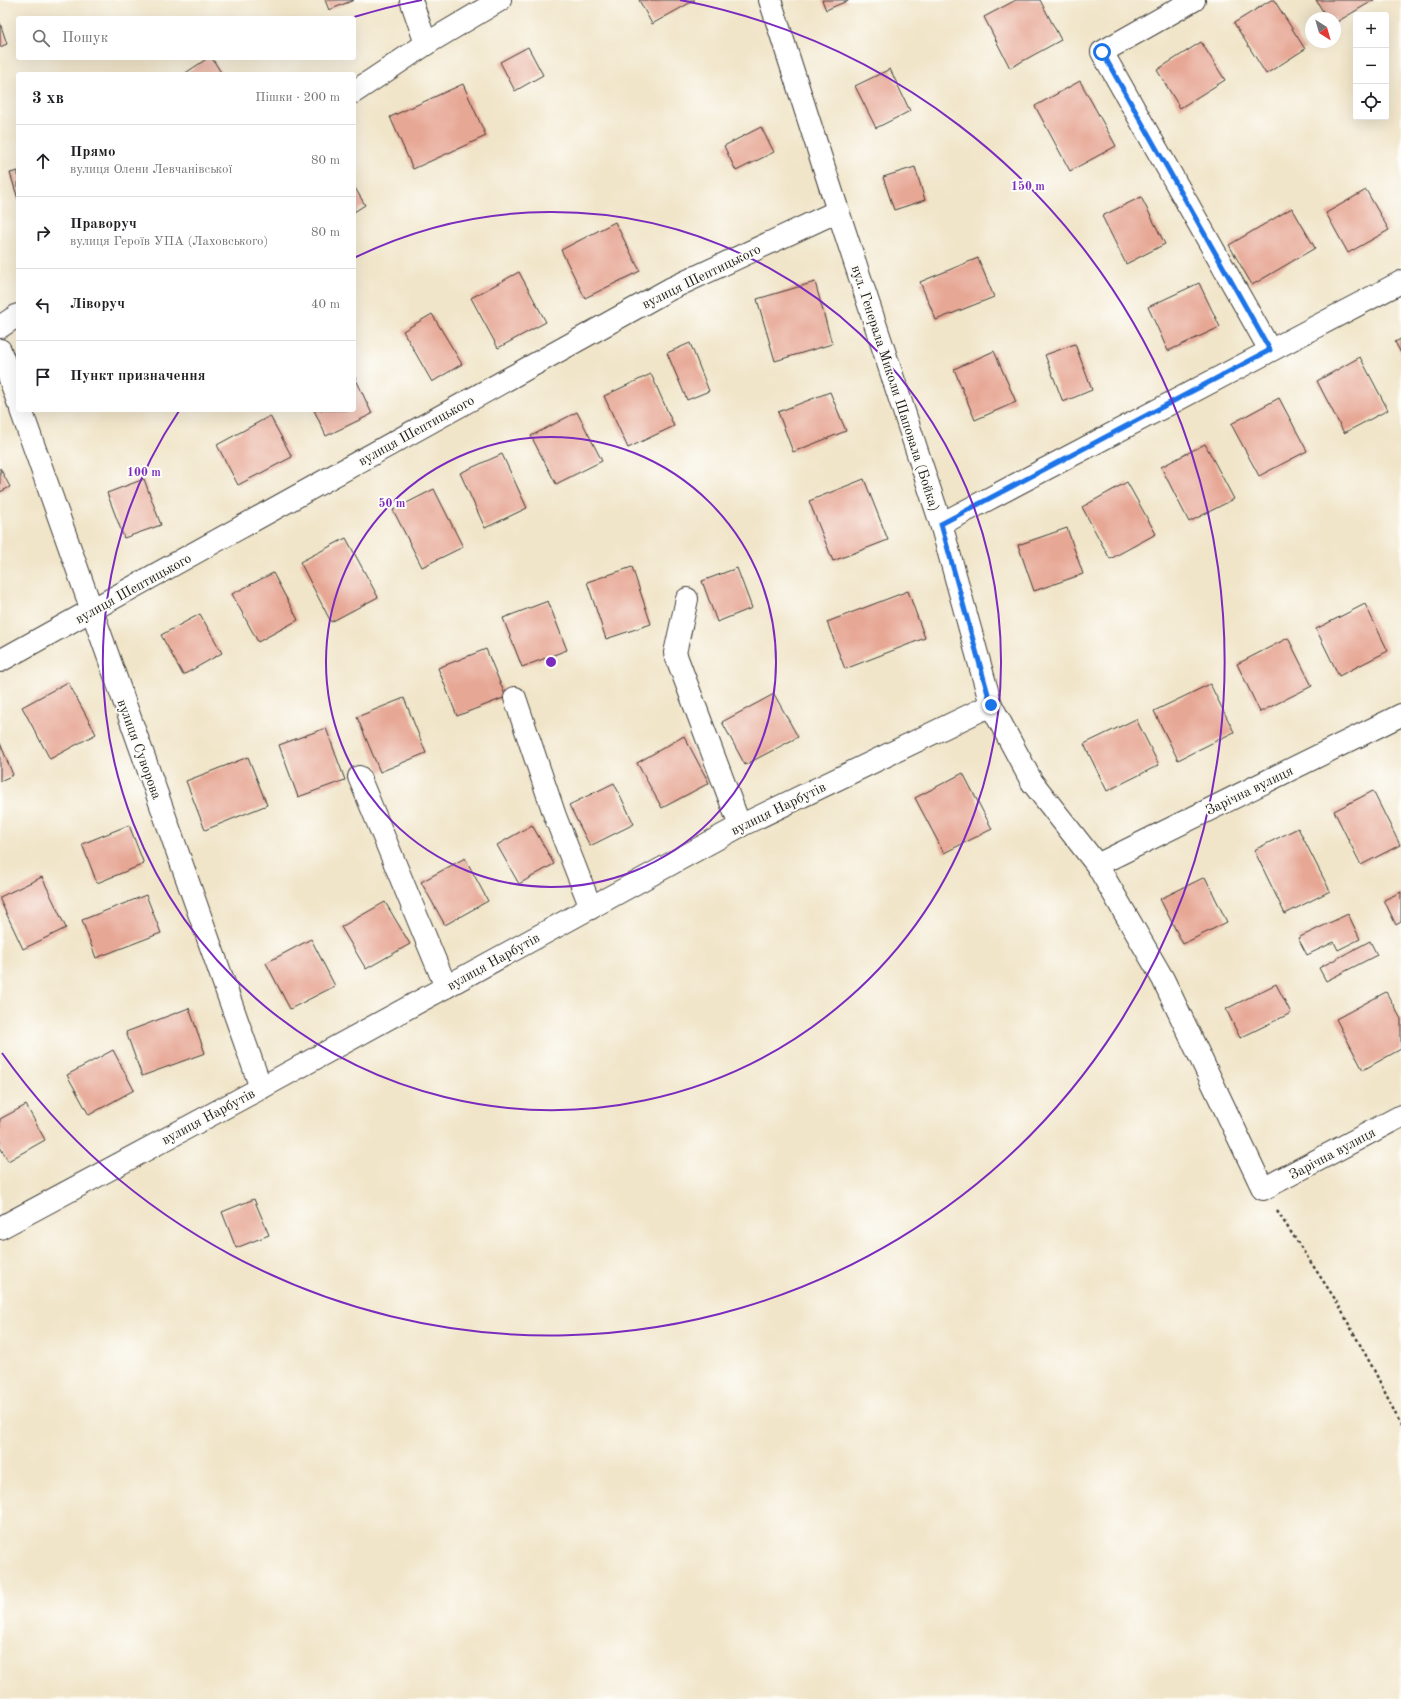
<!DOCTYPE html>
<html lang="uk">
<head>
<meta charset="utf-8">
<style>
	body { margin:0; font-family:"Old Standard TT",serif; background:#f2f2f2; color:#202124 }
	.controls { position:absolute; right:12px; top:12px; display:grid; overflow:hidden; border-radius:4px; box-shadow:0 4px 16px #0002 }
	.controls button { width:36px; height:36px; display:grid; place-items:center; padding:0; border:0; border-bottom:1px solid #e0e0e0; background:#fff; color:#202124; font:20px sans-serif }
	.compass { position:absolute; left:1305px; top:12px; width:36px; height:36px; border-radius:50%; background:#fff; box-shadow:0 4px 16px #0002; rotate:143deg }
	.stop { position:absolute; width:12px; height:12px; margin:-9px; border:3px solid #1a73e8; border-radius:50%; background:#fff }
	.stop.end { background:#1a73e8; border-color:#fff; box-shadow:0 1px 4px #0008 }
	.list { margin:0; padding:0; list-style:none }
	h2 { display:flex; justify-content:space-between; align-items:center; height:52px; margin:0; padding:0 16px; font-size:17px }
	h2 small { font-size:13px; font-weight:400; color:#757577 }
	.list li { display:grid; grid-template-columns:26px 1fr auto; gap:12px; align-items:center; box-sizing:border-box; height:72px; padding:0 16px; border-top:1px solid #e0e0e0 }
	.list b { display:block; font-size:15px; white-space:nowrap }
	.list p { margin:0; font-size:13px; white-space:nowrap; color:#757577 }
	.list em { font-size:13px; font-style:normal; color:#757577 }
	.icon { flex:none; width:22px; height:22px; fill:none; stroke:currentColor; stroke-width:2; stroke-linecap:round; stroke-linejoin:round }
	.map { position:relative; flex:none; width:1401px; height:1699px; overflow:hidden }
	.search { position:absolute; background:#fff; box-shadow:0 4px 16px #0002; left:16px; top:16px; width:340px; height:44px; display:flex; align-items:center; gap:10px; box-sizing:border-box; padding:0 14px; border-radius:4px; color:#757577; font-size:15px }
	.panel { position:absolute; background:#fff; box-shadow:0 4px 16px #0002; left:16px; top:72px; width:340px; height:340px; border-radius:4px }
	.map>svg:first-child { display:block }
	.building { fill:#e7a795 }
	.lines { fill:none; stroke-linecap:round; stroke-linejoin:round }
	.minor-casing { stroke:#3c3a36; stroke-width:24 }
	.path { stroke:#3c3a36; stroke-width:2.5; stroke-dasharray:3 3; stroke-linecap:butt }
	.minor { stroke:#fff; stroke-width:22 }
	.route { stroke:#1a73e8; stroke-width:5 }
	.ring { fill:none; stroke:#7b2cbf; stroke-width:2 }
	.labels { text-anchor:middle; stroke-width:4; stroke-linejoin:round; paint-order:stroke }
	.street-label { font-size:14px; fill:#1c1c1c; stroke:#fdfcf7 }
	.centre { fill:#7b2cbf; stroke:#fdfcf7; stroke-width:2 }
	.ring-label { font-size:12px; text-anchor:middle; font-weight:bold; fill:#7b2cbf; stroke:#fdfcf7; stroke-width:4; stroke-linejoin:round; paint-order:stroke }
</style>
</head>
<body>
<div class="map">
<svg width="1401" height="1699" viewBox="0 0 1401 1699">
	<rect width="100%" height="100%" fill="#fdfcf7"/>
	<filter id="ink" filterUnits="userSpaceOnUse"><feTurbulence type="fractalNoise" baseFrequency=".025" numOctaves="2"/><feDisplacementMap in="SourceGraphic" scale="8" xChannelSelector="R" yChannelSelector="G"/><feConvolveMatrix kernelMatrix="1 2 1 2 8 2 1 2 1" color-interpolation-filters="sRGB"/></filter>
	<filter id="wash" filterUnits="userSpaceOnUse"><feTurbulence type="fractalNoise" baseFrequency=".012" numOctaves="4" result="noise"/><feDisplacementMap in="SourceGraphic" scale="16" xChannelSelector="R" yChannelSelector="G"/><feGaussianBlur stdDeviation="0.9" result="paint"/><feColorMatrix in="noise" values="0 0 0 0 0 0 0 0 0 0 0 0 0 0 0 0 0 1.4 0 .05"/><feComposite in="paint" operator="in"/></filter>
	<g filter="url(#wash)">
		<rect width="100%" height="100%" fill="#f1e5c9"/>
		<g id="blocks">
			<g class="building">
				<path d="M325,0H354L329,10Z"/>
				<path d="M639,0H695L652,24Z"/>
				<path d="M822,0H849L826,10Z"/>
				<path d="M1016,0H1040L1061,40L1010,68L984,17Z"/>
				<path d="M1271,0H1274L1305,49L1266,74L1234,23Z"/>
				<path d="M1316,0H1374L1335,23V18H1327Z"/>
				<path d="M0,23L7,44L0,47Z"/>
				<path d="M1201,42L1225,80L1180,108L1157,70Z"/>
				<path d="M528,47L543,75L515,91L500,62Z"/>
				<path d="M208,58H212L222,74H184Z"/>
				<path d="M890,69L910,111L876,128L855,86Z"/>
				<path d="M1080,81L1116,146L1070,171L1035,106Z"/>
				<path d="M463,84L486,136L413,169L390,117Z"/>
				<path d="M761,127L774,152L736,171L724,146Z"/>
				<path d="M915,167L925,200L894,210L883,177Z"/>
				<path d="M18,171V199L10,173Z"/>
				<path d="M354,186L365,205L354,212Z"/>
				<path d="M1366,190L1389,230L1348,253L1326,213Z"/>
				<path d="M1141,197L1165,244L1126,264L1102,216Z"/>
				<path d="M1292,208L1315,248L1252,285L1229,245Z"/>
				<path d="M615,222L640,271L585,298L561,250Z"/>
				<path d="M978,258L994,297L936,320L920,282Z"/>
				<path d="M519,272L546,322L498,348L471,298Z"/>
				<path d="M815,282L832,344L775,361L757,299Z"/>
				<path d="M1199,283L1220,327L1168,351L1148,307Z"/>
				<path d="M432,314L462,364L432,382L403,331Z"/>
				<path d="M1401,339V353L1395,342Z"/>
				<path d="M690,343L709,391L687,400L667,353Z"/>
				<path d="M1075,344L1092,390L1063,402L1045,355Z"/>
				<path d="M994,351L1016,402L975,420L954,369Z"/>
				<path d="M1360,357L1388,410L1344,433L1317,381Z"/>
				<path d="M651,374L674,426L628,448L604,396Z"/>
				<path d="M354,375L372,414L326,436L314,410H354Z"/>
				<path d="M830,392L846,431L793,452L778,412Z"/>
				<path d="M1279,398L1307,451L1259,476L1231,424Z"/>
				<path d="M577,412L602,461L556,484L531,436Z"/>
				<path d="M270,416L292,457L238,485L217,445Z"/>
				<path d="M1205,444L1234,499L1189,522L1161,467Z"/>
				<path d="M502,454L527,508L485,528L460,473Z"/>
				<path d="M0,468L10,487L0,492Z"/>
				<path d="M144,479L161,525L124,538L107,493Z"/>
				<path d="M864,479L888,540L833,561L809,501Z"/>
				<path d="M1127,482L1156,534L1110,559L1082,507Z"/>
				<path d="M434,489L463,547L422,567L393,510Z"/>
				<path d="M1067,528L1083,574L1034,591L1018,545Z"/>
				<path d="M346,538L378,597L331,622L300,562Z"/>
				<path d="M632,567L651,624L606,639L587,582Z"/>
				<path d="M737,568L752,608L717,622L702,581Z"/>
				<path d="M273,573L298,620L258,642L232,594Z"/>
				<path d="M908,591L925,638L845,669L827,622Z"/>
				<path d="M548,601L567,650L522,667L503,618Z"/>
				<path d="M1365,604L1388,651L1339,676L1316,629Z"/>
				<path d="M200,614L222,653L183,675L161,635Z"/>
				<path d="M1288,638L1312,686L1260,712L1237,664Z"/>
				<path d="M486,649L506,697L457,716L438,668Z"/>
				<path d="M68,682L96,734L50,759L22,707Z"/>
				<path d="M1210,684L1234,732L1178,760L1154,711Z"/>
				<path d="M774,694L798,737L745,765L722,722Z"/>
				<path d="M404,698L426,753L380,772L357,717Z"/>
				<path d="M1136,719L1159,765L1107,791L1084,744Z"/>
				<path d="M326,728L345,780L298,797L279,745Z"/>
				<path d="M684,736L709,783L662,808L637,763Z"/>
				<path d="M0,743L13,775L0,781Z"/>
				<path d="M248,757L267,805L205,830L186,781Z"/>
				<path d="M963,773L992,829L944,853L915,798Z"/>
				<path d="M614,783L634,824L590,846L569,805Z"/>
				<path d="M1373,791L1400,845L1361,865L1334,811Z"/>
				<path d="M129,825L144,864L97,883L82,844Z"/>
				<path d="M532,825L554,864L519,884L497,845Z"/>
				<path d="M1298,828L1330,891L1285,914L1254,850Z"/>
				<path d="M465,858L488,901L445,925L421,882Z"/>
				<path d="M42,877L66,928L23,949L0,900V897Z"/>
				<path d="M1205,877L1227,922L1183,944L1160,899Z"/>
				<path d="M1401,892V922L1396,925L1384,900Z"/>
				<path d="M146,895L161,933L96,958L82,920Z"/>
				<path d="M385,902L410,944L366,969L341,927Z"/>
				<path d="M1348,914L1360,939L1338,950L1334,942L1307,955L1298,938Z"/>
				<path d="M311,939L335,986L290,1009L266,963Z"/>
				<path d="M1370,941L1377,955L1326,981L1319,968Z"/>
				<path d="M1276,984L1291,1013L1240,1038L1226,1009Z"/>
				<path d="M1386,992L1401,1019V1049L1363,1070L1336,1019Z"/>
				<path d="M189,1008L205,1053L142,1076L126,1032Z"/>
				<path d="M113,1050L134,1090L89,1115L67,1075Z"/>
				<path d="M26,1105L45,1140L8,1161L0,1147V1119Z"/>
				<path d="M254,1199L269,1235L236,1248L222,1212Z"/>
			</g>
		</g>
	</g>
	<g filter="url(#ink)">
		<use href="#blocks" fill-opacity="0" stroke="#3c3a36" stroke-width="1"/>
		<g class="lines">
			<g class="minor-casing">
				<g id="minor">
					<path d="M411,0L426,44"/>
					<path d="M770,0L838,211L941,524L991,705L1032,782L1097,865L1163,979L1263,1189L1401,1116"/>
					<path d="M1194,0L1102,52L1270,350"/>
					<path d="M354,92L426,44L500,0"/>
					<path d="M0,327L18,315"/>
					<path d="M0,350L18,402"/>
					<path d="M21,410L261,1088"/>
					<path d="M941,524L1401,282"/>
					<path d="M687,599L675,653L740,826"/>
					<path d="M0,661L670,289L838,211"/>
					<path d="M515,698L555,816L591,908"/>
					<path d="M359,777L446,987"/>
					<path d="M1097,865L1401,715"/>
					<path d="M0,1228L261,1088L740,826L991,705"/>
				</g>
			</g>
			<path class="path" d="M1277,1211L1335,1299L1374,1370L1401,1425"/>
			<use href="#minor" class="minor"/>
		</g>
	</g>
	<g class="lines" filter="url(#ink)">
		<path class="route" d="M991,705L941,524L1270,350L1102,52"/>
	</g>
	<g class="ring">
		<circle cx="551" cy="662" r="225"/>
		<path d="M354 258A449 449 0 1 1 179 411"/>
		<path d="M354 17A674 674 0 0 1 422 0M680 0A674 674 0 1 1 2 1053"/>
	</g>
	<g class="labels">
		<g class="street-label">
			<text transform="translate(701 276) rotate(-26)" y="5">вулиця Шептицького</text>
			<text transform="translate(896 388) rotate(72)" y="5">вул. Генерала Миколи Шаповала (Бойка)</text>
			<text transform="translate(416 430) rotate(-29)" y="5">вулиця Шептицького</text>
			<text transform="translate(133 588) rotate(-29)" y="5">вулиця Шептицького</text>
			<text transform="translate(140 749) rotate(70)" y="5">вулиця Суворова</text>
			<text transform="translate(1249 790) rotate(-26)" y="5">Зарічна вулиця</text>
			<text transform="translate(778 808) rotate(-26)" y="5">вулиця Нарбутів</text>
			<text transform="translate(493 961) rotate(-29)" y="5">вулиця Нарбутів</text>
			<text transform="translate(208 1116) rotate(-28)" y="5">вулиця Нарбутів</text>
			<text transform="translate(1332 1153) rotate(-28)" y="5">Зарічна вулиця</text>
		</g>
	</g>
	<circle cx="551" cy="662" r="6" class="centre"/>
	<g class="ring-label">
		<text x="1028" y="190">150 m</text>
		<text x="144" y="476">100 m</text>
		<text x="392" y="507">50 m</text>
	</g>
</svg>
<div class="controls">
<button>+</button>
<button>−</button>
<button><svg class="icon" aria-label="locate" viewBox="0 0 24 24"><circle cx="12" cy="12" r="6"/><path d="M12 2v4M12 18v4M2 12h4M18 12h4"/></svg></button>
</div>
<svg class="compass" viewBox="-18 -18 36 36"><path d="M0-13l5 13h-10z" fill="#e53935"/><path d="M0 13l5-13h-10z" fill="#757577"/></svg>
<div class="stop" style="left:1102px;top:52px"></div>
<div class="stop end" style="left:991px;top:705px"></div>
<div class="search"><svg class="icon" aria-label="search" viewBox="0 0 24 24"><circle cx="10" cy="10" r="6"/><path d="M15 15l6 6"/></svg>Пошук</div>
<section class="panel">
<h2>3 хв<small>Пішки · 200 m</small></h2>
<ul class="list">
<li><svg class="icon" aria-label="ahead" viewBox="0 0 24 24"><path d="M12 20V5M6 11l6-6 6 6"/></svg><div><b>Прямо</b><p>вулиця Олени Левчанівської</p></div><em>80 m</em></li>
<li><svg class="icon" aria-label="right" viewBox="0 0 24 24"><path d="M7 20v-9h11M14 6l5 5-5 5"/></svg><div><b>Праворуч</b><p>вулиця Героїв УПА (Лаховського)</p></div><em>80 m</em></li>
<li><svg class="icon" aria-label="left" viewBox="0 0 24 24"><path d="M17 20v-9H6M10 6l-5 5 5 5"/></svg><div><b>Ліворуч</b></div><em>40 m</em></li>
<li><svg class="icon" aria-label="arrive" viewBox="0 0 24 24"><path d="M6 21V4h12l-3 4 3 4H6"/></svg><div><b>Пункт призначення</b></div></li>
</ul>
</section>
</div>
</body>
</html>
